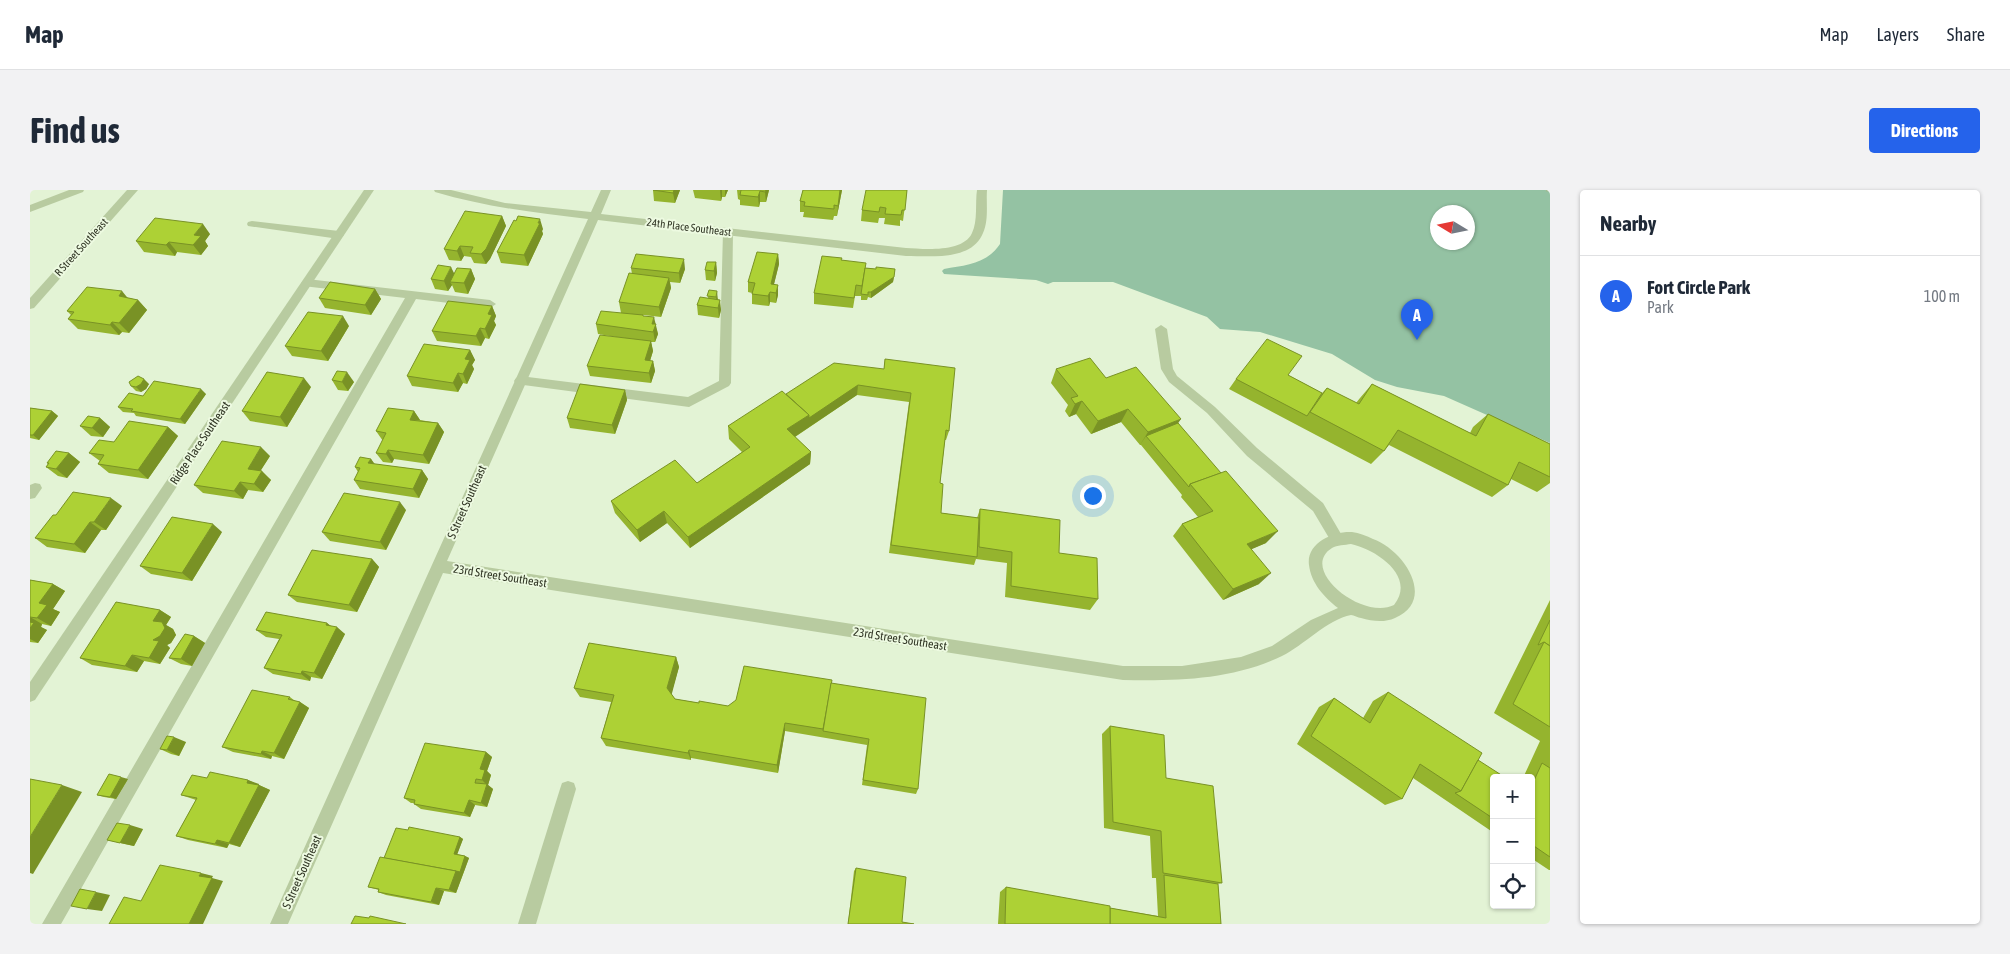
<!DOCTYPE html>
<html lang="en">
<head>
<meta charset="utf-8">
<style>
	body { margin:0; font-family:"Asap Condensed",sans-serif; background:#f2f2f3; color:#1f2937 }
	.controls { position:absolute; right:15px; bottom:15px; display:grid; overflow:hidden; border-radius:5px; box-shadow:0 1px 4px #0004 }
	.controls button { width:45px; height:45px; display:grid; place-items:center; padding:0; border:0; border-bottom:1px solid #e0e1e3; background:#fff; color:#1f2937; font:25px sans-serif }
	.compass { position:absolute; left:1400px; top:15px; width:45px; height:45px; border-radius:50%; background:#fff; box-shadow:0 1px 4px #0004; rotate:280deg }
	.you { position:absolute; left:1062px; top:305px; width:18px; height:18px; margin:-12px; border:4px solid #fff; border-radius:50%; background:#1a73e8; box-shadow:0 0 0 8px #1a73e833 }
	.badge { display:grid; place-items:center; width:32px; height:32px; border-radius:50%; background:#2563eb; color:#fff; font-size:16px; font-weight:700 }
	.pin { position:absolute; translate:-50% -41px; filter:drop-shadow(0 1px 2px #0008) }
	.pin::after { content:''; position:absolute; top:26px; width:18px; height:15px; background:inherit; clip-path:polygon(0 0,100% 0,50% 100%) }
	.list { margin:0; padding:0; list-style:none }
	h2 { display:flex; justify-content:space-between; align-items:center; height:65px; margin:0; padding:0 20px; font-size:21px }
	h2 small { font-size:16px; font-weight:400; color:#747a83 }
	.list li { display:grid; grid-template-columns:32px 1fr auto; gap:15px; align-items:center; box-sizing:border-box; height:80px; padding:0 20px; border-top:1px solid #e0e1e3 }
	.list b { display:block; font-size:19px; white-space:nowrap }
	.list p { margin:0; font-size:16px; white-space:nowrap; color:#747a83 }
	.list em { font-size:16px; font-style:normal; color:#747a83 }
	.icon { flex:none; width:28px; height:28px; fill:none; stroke:currentColor; stroke-width:2; stroke-linecap:round; stroke-linejoin:round }
	.map { position:relative; flex:none; width:1520px; height:734px; overflow:hidden; border-radius:5px }
	header { display:flex; align-items:center; gap:30px; box-sizing:border-box; height:70px; padding:0 25px; background:#fff; border-bottom:1px solid #e0e1e3 }
	header strong { font-size:24px }
	nav { display:flex; gap:28px; margin-inline-start:auto; font-size:18px }
	.intro { display:flex; align-items:center; justify-content:space-between; box-sizing:border-box; height:120px; padding:0 30px }
	h1 { margin:0; font-size:35px }
	.button { padding:12px 22px; border-radius:5px; background:#2563eb; color:#fff; font-size:18px; font-weight:700 }
	main { display:flex; gap:30px; padding:0 30px }
	aside { flex:1; background:#fff; border-radius:5px; box-shadow:0 1px 4px #0004 }
	.map>svg:first-child { display:block }
	.green { fill:#94c2a3; fill-rule:evenodd }
	.lines { fill:none; stroke-linecap:round; stroke-linejoin:round }
	.path { stroke:#a4b78b; stroke-width:2.5; stroke-dasharray:2 2; stroke-linecap:butt }
	.service { fill:#b8cba0; fill-rule:evenodd }
	.minor { fill:#b8cba0; fill-rule:evenodd }
	.tertiary { fill:#b8cba0; fill-rule:evenodd }
	.wall { fill:#95b42e }
	.shaded-wall { fill:#799225 }
	.building { fill:#add135; stroke:#799225 }
	.labels { text-anchor:middle; stroke-width:4; stroke-linejoin:round; paint-order:stroke }
	.far-street-label { font-size:11px; fill:#303524; stroke:#edfae1 }
	.street-label { font-size:12px; fill:#303524; stroke:#edfae1 }
</style>
</head>
<body>
<header>
<strong>Map</strong>
<nav><a>Map</a><a>Layers</a><a>Share</a></nav>
</header>
<div class="intro"><h1>Find us</h1><a class="button">Directions</a></div>
<main>
<div class="map">
<svg width="1520" height="734" viewBox="0 0 1520 734">
	<rect width="100%" height="100%" fill="#e3f3d5"/>
	<path class="green" d="M973,0H1520V253L1414,206L1367,197L1345,190L1302,164L1230,142L1190,139L1177,127L1083,92H1023L1018,94L1006,90L914,84L912,81L914,79C936,75 957,74 970,54ZM1408,22H1438V52H1408Z"/>
	<g class="lines">
		<path class="path" d="M1516,0L1520,1"/>
		<g class="service">
			<path d="M222,31L309,41L314,45L309,49L218,36L217,34L218,32Z"/>
			<path d="M698,38L703,42L701,193L699,196L659,217L486,194L484,191L486,188L490,186L658,207L689,191L693,42Z"/>
			<path d="M277,89L460,110L466,114L460,118L386,109L31,734H12L375,108L273,96L271,93Z"/>
			<path d="M1131,135L1137,139L1143,179L1147,186L1185,217L1227,258L1293,313L1314,349L1312,353L1307,355L1302,353L1283,321L1217,266L1177,223L1139,192L1131,179L1125,139Z"/>
			<path d="M5,293L10,294L12,298L5,308L0,309V295Z"/>
			<path d="M538,591L544,593L546,599L506,734H488L530,599L532,593Z"/>
		</g>
		<g class="minor">
			<path d="M97,0H108L4,118L0,119V108Z"/>
			<path d="M334,0H344L5,510L0,512V492Z"/>
			<path d="M404,0H421L475,13L561,22L571,0H581L571,24L876,58C894,59 933,63 942,43C948,31 945,13 947,0H957C956,13 959,30 953,43C942,71 901,66 876,66L568,30L417,371L1093,476H1152L1211,467L1242,456L1281,430L1308,418C1294,407 1281,393 1279,375C1276,353 1303,341 1322,342C1329,343 1337,346 1343,349C1374,360 1407,410 1365,428C1354,433 1342,431 1331,428C1328,428 1324,425 1321,425C1298,429 1273,456 1252,466C1202,490 1147,491 1093,490L413,383L258,734H240L558,29C506,23 456,17 405,2ZM1321,354C1345,359 1387,386 1364,415C1332,431 1268,379 1302,358C1307,355 1315,355 1321,354Z"/>
		</g>
		<path class="tertiary" d="M39,0H54L53,2L0,22V15Z"/>
	</g>
	<g class="wall">
		<path d="M623,0H650L645,13L624,11Z"/>
		<path d="M663,0H698L695,7H692L691,11L665,8Z"/>
		<path d="M707,0H739L736,12H730L729,17L710,15V10L708,9Z"/>
		<path d="M773,0H812L807,26H804L803,30L773,27L774,22H770V11Z"/>
		<path d="M877,0L873,31L870,30V36L854,34L855,28H849L848,33L831,31L832,20Z"/>
		<path d="M472,26L476,36L460,69L456,74L444,73L441,67L434,66L431,71L419,70L414,59Z"/>
		<path d="M513,39L512,41L513,44L498,76L471,73L467,62Z"/>
		<path d="M180,44L175,51L178,56L171,65L147,62L145,66L114,62L106,51Z"/>
		<path d="M748,64L749,74L744,94L748,105L746,113L740,112L739,116L722,114V103L718,102V92Z"/>
		<path d="M812,70L835,78L846,79H865L863,92L841,108L838,107L837,110H831V106H825L823,118L784,114V103Z"/>
		<path d="M686,72L687,83L685,91L676,90L675,80Z"/>
		<path d="M601,78L655,79L650,93L640,92L641,98L631,127L613,125V126L625,134L628,144L625,152H621L623,161L620,171H623L625,181L621,193L560,186L557,176L592,148L568,144L566,134L591,123L589,112L602,84Z"/>
		<path d="M441,79L445,89L438,104L425,102L422,95L418,101L405,99L401,89Z"/>
		<path d="M345,99L351,109L341,125L295,118L289,108Z"/>
		<path d="M679,100L688,109L691,120L689,128L668,125L667,115L678,108Z"/>
		<path d="M98,108L108,110L117,120L99,143L92,142L89,145L48,139L38,129L41,125L37,121Z"/>
		<path d="M462,116L466,126L464,131L466,135L459,149L455,148L451,156L407,151L402,141Z"/>
		<path d="M319,136L298,171L262,166L255,156Z"/>
		<path d="M440,160L445,170L442,175L444,179L437,194L433,193L428,202L382,196L377,186Z"/>
		<path d="M855,169L919,241L916,250H915L910,293L911,323L947,328L950,319L1029,363L1068,409L1060,420L975,407L977,373L946,369L944,375L859,363L879,212L827,205L765,247L781,262L780,274L660,358L637,333L610,352L585,323L581,311L667,293L712,262L699,249L698,236L756,204L854,179Z"/>
		<path d="M1026,179L1076,188L1148,233L1236,353L1221,359L1229,394L1193,410L1143,346L1152,334L1168,327L1151,307L1152,305L1111,255H1110L1091,232L1061,244L1046,224L1039,227L1035,221L1038,215L1021,193Z"/>
		<path d="M1258,185L1292,203L1297,198L1326,213L1330,208L1342,194L1440,243L1443,237L1458,224L1520,254V293L1507,302L1481,289L1478,295L1462,307L1359,255L1354,261L1341,274L1199,199L1206,189Z"/>
		<path d="M302,190L324,192L318,201L308,200Z"/>
		<path d="M119,194L116,199L111,202L106,201L101,196Z"/>
		<path d="M281,197L257,237L220,231L212,221Z"/>
		<path d="M595,200L597,210L585,244L540,238L537,228Z"/>
		<path d="M176,204L155,234L106,226L104,223L93,222L88,217Z"/>
		<path d="M0,218L22,221L28,226L9,250L0,248Z"/>
		<path d="M384,221L390,230L408,233L414,242L399,274L364,269L362,273L353,272L346,263L353,251L346,241Z"/>
		<path d="M70,228L80,237L73,247L61,246L50,236Z"/>
		<path d="M138,237L148,246L118,289L79,283L68,274L70,271L59,263L84,252Z"/>
		<path d="M39,263L50,272L37,288L28,286L16,277L18,274L17,273Z"/>
		<path d="M240,266L230,281L241,290L233,302L218,300L213,309L173,303L164,295Z"/>
		<path d="M341,269L344,274L392,280L398,289L389,308L330,299L324,290L328,282L325,277Z"/>
		<path d="M92,316L76,340H71L55,363L17,357L5,348L26,325Z"/>
		<path d="M376,320L356,360L300,351L292,342Z"/>
		<path d="M192,342L162,391L121,384L110,376Z"/>
		<path d="M342,369L349,377L327,422L267,412L258,405Z"/>
		<path d="M0,390L23,394L35,401L23,419L30,422L21,436L12,434L11,437L17,440L8,453L0,452Z"/>
		<path d="M1520,410V680H1519L1501,668V588H1493L1510,551L1464,523Z"/>
		<path d="M130,420L141,427L136,435L143,439L146,445L141,453L137,455L140,458L130,474L114,471L107,482L62,475L50,468Z"/>
		<path d="M297,433L301,436L315,444L292,489L281,487L280,491L243,484L234,478L249,449L236,447L226,440Z"/>
		<path d="M164,446L175,453L162,476L151,474L139,468Z"/>
		<path d="M646,467L649,477L641,504L645,509L669,513L698,516L801,493L888,599L886,604L832,595L837,555L755,541L748,583L661,568V570L576,556L571,548L581,512L550,507L544,498Z"/>
		<path d="M1358,502L1448,570L1464,588V643L1383,588L1372,609L1355,615L1267,554L1289,517L1304,508L1333,528L1343,511Z"/>
		<path d="M260,507L265,511L270,512L279,518L254,569L242,566L241,569L203,562L192,557Z"/>
		<path d="M1080,536L1136,588L1192,693L1188,694L1191,734H968L970,702L976,697L1080,718L1128,726L1126,688H1122L1120,646L1074,638L1072,544Z"/>
		<path d="M156,552L149,566L141,564L130,559Z"/>
		<path d="M456,562L462,567L457,581L461,585L458,595L463,599L457,617L445,615L440,627L391,619L384,614V613H381L374,608Z"/>
		<path d="M177,588L218,590L240,600L210,657L199,654L197,658L158,650L146,646L166,610L151,605Z"/>
		<path d="M98,589L86,609L74,607L67,605Z"/>
		<path d="M113,639L104,656L77,650Z"/>
		<path d="M430,647L433,649L427,664L435,666L439,668L426,703L414,701L409,715L356,705L348,702L349,700L338,697L354,668Z"/>
		<path d="M826,678L872,732L884,734H818L824,681Z"/>
	</g>
	<g class="shaded-wall">
		<path d="M644,0H650L645,13L643,3Z"/>
		<path d="M690,0H692V7L691,11Z"/>
		<path d="M695,0H698L695,7Z"/>
		<path d="M736,0H739L736,12L735,2Z"/>
		<path d="M810,0H812L807,26L808,16Z"/>
		<path d="M730,1V12L729,17L728,7Z"/>
		<path d="M472,26L476,36L460,69L456,74L451,64Z"/>
		<path d="M510,29L513,39L512,41L513,44L498,76L494,65Z"/>
		<path d="M173,34L180,44L175,51L178,56L171,65L163,55L164,45Z"/>
		<path d="M139,52L147,62L145,66L136,55Z"/>
		<path d="M430,56L434,66L431,71L427,61Z"/>
		<path d="M748,64L749,74L742,102L741,94Z"/>
		<path d="M654,69L655,79L650,93L649,83Z"/>
		<path d="M686,72L687,83L685,91L684,81Z"/>
		<path d="M421,77L426,87L420,92L422,95L418,101L414,91Z"/>
		<path d="M441,79L445,89L438,104L434,93Z"/>
		<path d="M864,87L863,92L841,108V102Z"/>
		<path d="M639,88L641,98L631,127L629,117Z"/>
		<path d="M748,95V105L746,113V103Z"/>
		<path d="M345,99L351,109L341,125L335,115Z"/>
		<path d="M92,101L101,112L89,106Z"/>
		<path d="M687,101L688,111L687,117L686,107Z"/>
		<path d="M740,102V112L739,116L738,106Z"/>
		<path d="M108,110L117,120L99,143L89,133Z"/>
		<path d="M690,110L691,120L689,128L688,118Z"/>
		<path d="M462,116L466,126L464,131L466,135L459,149L455,139L458,124Z"/>
		<path d="M313,126L319,136L298,171L291,161Z"/>
		<path d="M624,127L628,144L625,152L622,134Z"/>
		<path d="M82,132L92,142L89,145L80,135Z"/>
		<path d="M450,138L455,148L451,156L446,146Z"/>
		<path d="M621,151L623,161L617,180L615,170Z"/>
		<path d="M440,160L445,170L442,175L444,179L437,194L433,184L435,169Z"/>
		<path d="M623,171L625,181L621,193L619,183Z"/>
		<path d="M317,182L324,192L318,201L312,192Z"/>
		<path d="M428,183L433,193L428,202L423,193Z"/>
		<path d="M274,188L281,197L257,237L250,227Z"/>
		<path d="M114,189L119,194L116,199L111,202L106,197Z"/>
		<path d="M828,195L827,205L757,252V239L779,225Z"/>
		<path d="M171,199L176,204L155,234L150,229Z"/>
		<path d="M595,200L597,210L585,244L582,235Z"/>
		<path d="M1052,211L1046,224L1039,227L1045,214Z"/>
		<path d="M1098,219L1091,232L1061,244L1068,231Z"/>
		<path d="M22,221L28,226L9,250L3,245Z"/>
		<path d="M384,221L390,230H380Z"/>
		<path d="M70,228L80,237L73,247L62,238Z"/>
		<path d="M1151,229L1142,242L1116,246L1110,255L1118,242Z"/>
		<path d="M408,233L414,242L399,274L393,265Z"/>
		<path d="M138,237L148,246L118,289L108,280Z"/>
		<path d="M231,257L240,266L226,288L218,279Z"/>
		<path d="M358,260L364,269L362,273L356,264Z"/>
		<path d="M781,262L780,274L660,358L658,347Z"/>
		<path d="M39,263L50,272L37,288L26,279Z"/>
		<path d="M341,269L347,277L338,273Z"/>
		<path d="M392,280L398,289L389,308L383,299Z"/>
		<path d="M232,281L241,290L233,302L224,294Z"/>
		<path d="M210,292L218,300L213,309L204,301Z"/>
		<path d="M81,308L92,316L76,340L64,332Z"/>
		<path d="M370,312L376,320L356,360L350,352Z"/>
		<path d="M634,321L637,333L610,352L607,340Z"/>
		<path d="M60,332L71,340L55,363L44,354Z"/>
		<path d="M183,334L192,342L162,391L152,383Z"/>
		<path d="M1248,341L1236,353L1206,366L1217,354Z"/>
		<path d="M342,369L349,377L327,422L319,415Z"/>
		<path d="M1241,383L1229,394L1193,410L1203,399Z"/>
		<path d="M23,394L35,401L23,419L30,422L21,436L7,428L9,413Z"/>
		<path d="M130,420L141,427L136,435L143,439L146,445L141,453L137,455L140,458L130,474L119,468L123,450V431Z"/>
		<path d="M0,427L12,434L11,437L17,440L8,453L0,449Z"/>
		<path d="M297,433L305,440L307,437L315,444L292,489L284,483Z"/>
		<path d="M164,446L175,453L162,476L151,469Z"/>
		<path d="M102,465L114,471L107,482L95,476Z"/>
		<path d="M646,467L649,477L641,507L637,498Z"/>
		<path d="M272,481L281,487L280,491L271,484Z"/>
		<path d="M270,512L279,518L254,569L244,563Z"/>
		<path d="M755,533V541L748,583L747,575Z"/>
		<path d="M144,547L156,552L149,566L137,560Z"/>
		<path d="M659,560L661,568V570L658,563Z"/>
		<path d="M232,561L242,566L241,569L231,564Z"/>
		<path d="M456,562L462,567L457,581L461,585L458,595L463,599L457,617L451,613L457,595L452,590L450,579Z"/>
		<path d="M91,587L98,589L86,609L80,607Z"/>
		<path d="M218,590L229,594L227,598L217,593Z"/>
		<path d="M32,595L52,602L3,684L0,683V647Z"/>
		<path d="M229,595L240,600L210,657L199,653Z"/>
		<path d="M439,610L445,615L440,627L434,623Z"/>
		<path d="M100,635L113,639L104,656L90,653Z"/>
		<path d="M430,647L433,649L427,665L424,664Z"/>
		<path d="M187,650L199,654L197,658L185,654Z"/>
		<path d="M435,666L439,668L426,703L419,700L426,681Z"/>
		<path d="M171,683L183,686L182,688L193,691L173,734H159L169,686Z"/>
		<path d="M406,698L414,701L409,715L401,712Z"/>
		<path d="M66,702L80,705L72,721L57,719Z"/>
	</g>
	<g class="building">
		<path d="M623,0H644L643,3Z"/>
		<path d="M711,0H736L735,2L730,1L728,7L710,5Z"/>
		<path d="M773,0H810L808,16L804,15V19L774,16L775,12L770,11Z"/>
		<path d="M836,0H877L875,20H872L871,25L855,24L856,18L850,17L849,22L832,20Z"/>
		<path d="M435,21L472,26L456,59L451,64L440,63L443,57L430,56L427,61L414,59Z"/>
		<path d="M488,26L510,29L508,33H510L494,65L467,62L484,30L486,31Z"/>
		<path d="M125,28L173,34L164,45L171,46L163,55L139,52L136,55L106,51Z"/>
		<path d="M727,62L748,64L741,94L748,95L746,103L740,102L738,106L722,104L725,93L718,92Z"/>
		<path d="M606,64L654,69L649,83L601,78Z"/>
		<path d="M792,66L812,68L811,70L836,73L832,96L826,95L824,108L784,103Z"/>
		<path d="M677,72H686L684,81L675,80Z"/>
		<path d="M408,75L421,77L414,91L401,89Z"/>
		<path d="M846,77L865,79L864,87L841,102H838V105L831,104L835,78L846,79Z"/>
		<path d="M427,78L441,79L434,93L420,92Z"/>
		<path d="M599,83L639,88L629,117L589,112Z"/>
		<path d="M300,92L345,99L335,115L289,108Z"/>
		<path d="M57,97L92,101L89,106L108,110L89,133L82,132L80,135L38,129L44,122L37,121Z"/>
		<path d="M679,100L687,101L686,107L677,106Z"/>
		<path d="M670,107L690,110L688,118L667,115Z"/>
		<path d="M418,111L462,116L458,124L462,125L455,139L450,138L446,146L402,141Z"/>
		<path d="M571,121L613,125V126L624,127L622,134H626L623,142L566,134Z"/>
		<path d="M278,122L313,126L291,161L255,156Z"/>
		<path d="M570,145L621,151L615,170L623,171L619,183L557,176Z"/>
		<path d="M1237,149L1272,166L1258,185L1292,203L1277,226L1206,189Z"/>
		<path d="M394,154L440,160L435,169L440,170L433,184L428,183L423,193L377,186Z"/>
		<path d="M1060,168L1076,188L1106,177L1151,229L1118,242L1098,219L1068,231L1052,211L1045,214L1041,208L1048,206L1026,179Z"/>
		<path d="M855,169L925,178L919,241L916,240L910,293L913,294L911,323L949,328L947,367L861,355L881,203L828,195L779,228V225L756,204L804,173L854,179Z"/>
		<path d="M307,181L317,182L312,192L302,190Z"/>
		<path d="M237,182L274,188L250,227L212,221Z"/>
		<path d="M108,186L114,189L111,194L106,197L101,196L99,192Z"/>
		<path d="M124,191L171,199L150,229L101,221L103,219L88,217L99,203L113,206Z"/>
		<path d="M550,194L595,200L582,235L537,228Z"/>
		<path d="M1342,194L1446,246L1458,224L1520,254V287L1489,272L1478,295L1368,240L1354,261L1280,222L1297,198L1329,214Z"/>
		<path d="M752,201L779,225L757,239L781,262L658,347L634,321L607,340L581,311L645,270L667,293L720,257L698,236Z"/>
		<path d="M0,218L22,221L3,245H0Z"/>
		<path d="M358,218L384,221L380,230L408,233L393,265L358,260L356,264L346,263L356,243L346,241Z"/>
		<path d="M58,226L70,228L62,238L50,236Z"/>
		<path d="M99,231L138,237L108,280L68,274L74,265L59,263L69,250L84,252Z"/>
		<path d="M1148,233L1191,283L1160,294L1159,297L1116,246Z"/>
		<path d="M192,251L231,257L218,279L232,281L224,294L210,292L204,301L164,295Z"/>
		<path d="M26,261L39,263L26,279L16,277L19,273H17Z"/>
		<path d="M330,267L341,269L338,273L392,280L383,299L324,290L330,278L325,277Z"/>
		<path d="M1196,281L1248,341L1217,354L1241,383L1203,399L1152,334L1183,321L1160,294Z"/>
		<path d="M43,302L81,308L64,332H60L44,354L5,348L23,325H26Z"/>
		<path d="M314,303L370,312L350,352L292,342Z"/>
		<path d="M950,319L1030,330L1029,363L1067,368L1068,409L981,396L982,362L949,357Z"/>
		<path d="M142,327L183,334L152,383L110,376Z"/>
		<path d="M282,360L342,369L319,415L258,405Z"/>
		<path d="M0,390L23,394L9,413L17,415L7,428L0,427Z"/>
		<path d="M86,412L130,420L123,431L132,432L135,438L130,446L123,450L129,451L119,468L102,465L95,476L50,468Z"/>
		<path d="M236,422L297,433L296,435L307,437L284,483L272,481L271,484L234,478L252,445L226,440Z"/>
		<path d="M1520,430V456L1514,452L1508,455Z"/>
		<path d="M0,432L4,433L0,438Z"/>
		<path d="M155,444L164,446L151,469L139,468Z"/>
		<path d="M1514,452L1520,456V537L1483,514Z"/>
		<path d="M559,453L646,467L637,498L645,509L669,513V511L698,516L706,510L714,476L802,490L793,539L755,533L747,575L659,560L658,563L571,548L584,505L544,498Z"/>
		<path d="M801,493L896,508L888,599L833,590L839,549L793,541Z"/>
		<path d="M222,500L260,507L258,509L270,512L244,563L232,561L231,564L192,557Z"/>
		<path d="M1358,502L1452,563L1431,601L1390,574L1372,609L1281,546L1304,508L1340,533Z"/>
		<path d="M1080,536L1134,545L1136,588L1183,596L1192,693L1133,683L1131,641L1083,632Z"/>
		<path d="M137,546L144,547L137,560L130,559Z"/>
		<path d="M395,553L456,562L450,579L455,580L452,590L446,589L445,593L457,594L451,613L439,610L434,623L384,614L385,610L374,608Z"/>
		<path d="M1448,570L1476,588H1464V629L1425,603L1431,601Z"/>
		<path d="M1512,573L1520,578V667L1501,654V597Z"/>
		<path d="M180,582L218,590L217,593L229,595L199,653L187,650L185,654L146,646L167,608L151,605L162,585L177,588Z"/>
		<path d="M79,584L91,587L80,607L67,605Z"/>
		<path d="M0,589L32,595L0,647Z"/>
		<path d="M87,633L100,635L90,653L77,650Z"/>
		<path d="M379,637L430,647L424,664L435,666L430,682L426,681L354,668L366,638L378,640Z"/>
		<path d="M350,667L426,681L419,700L406,698L401,712L348,702L349,699L338,697Z"/>
		<path d="M130,675L171,683L169,686L182,688L159,734H79L94,707L111,711Z"/>
		<path d="M826,678L876,687L872,732L884,734H818Z"/>
		<path d="M1134,685L1188,694L1191,734H1080V718L1136,728Z"/>
		<path d="M976,697L1080,716V734H975Z"/>
		<path d="M50,699L66,702L57,719L41,716Z"/>
		<path d="M325,726L339,728L340,726L376,734H321Z"/>
	</g>
	<g class="labels">
		<g class="far-street-label">
			<text transform="translate(659 37) rotate(7)" y="4">24th Place Southeast</text>
			<text transform="translate(51 57) rotate(-48)" y="4">R Street Southeast</text>
		</g>
		<g class="street-label">
			<text transform="translate(170 253) rotate(-56)" y="4">Ridge Place Southeast</text>
			<text transform="translate(437 312) rotate(-66)" y="4">S Street Southeast</text>
			<text transform="translate(470 386) rotate(9)" y="4">23rd Street Southeast</text>
			<text transform="translate(870 449) rotate(9)" y="4">23rd Street Southeast</text>
			<text transform="translate(272 682) rotate(-66)" y="4">S Street Southeast</text>
		</g>
	</g>
</svg>
<div class="controls">
<button>+</button>
<button>−</button>
<button><svg class="icon" aria-label="locate" viewBox="0 0 24 24"><circle cx="12" cy="12" r="6"/><path d="M12 2v4M12 18v4M2 12h4M18 12h4"/></svg></button>
</div>
<svg class="compass" viewBox="-18 -18 36 36"><path d="M0-13l5 13h-10z" fill="#e53935"/><path d="M0 13l5-13h-10z" fill="#747a83"/></svg>
<div class="you"></div>
<div class="pin badge" style="left:1387px;top:150px">A</div>
</div>
<aside>
<h2>Nearby<small></small></h2>
<ul class="list">
<li><span class="badge">A</span><div><b>Fort Circle Park</b><p>Park</p></div><em>100 m</em></li>
</ul>
</aside>
</main>
</body>
</html>
